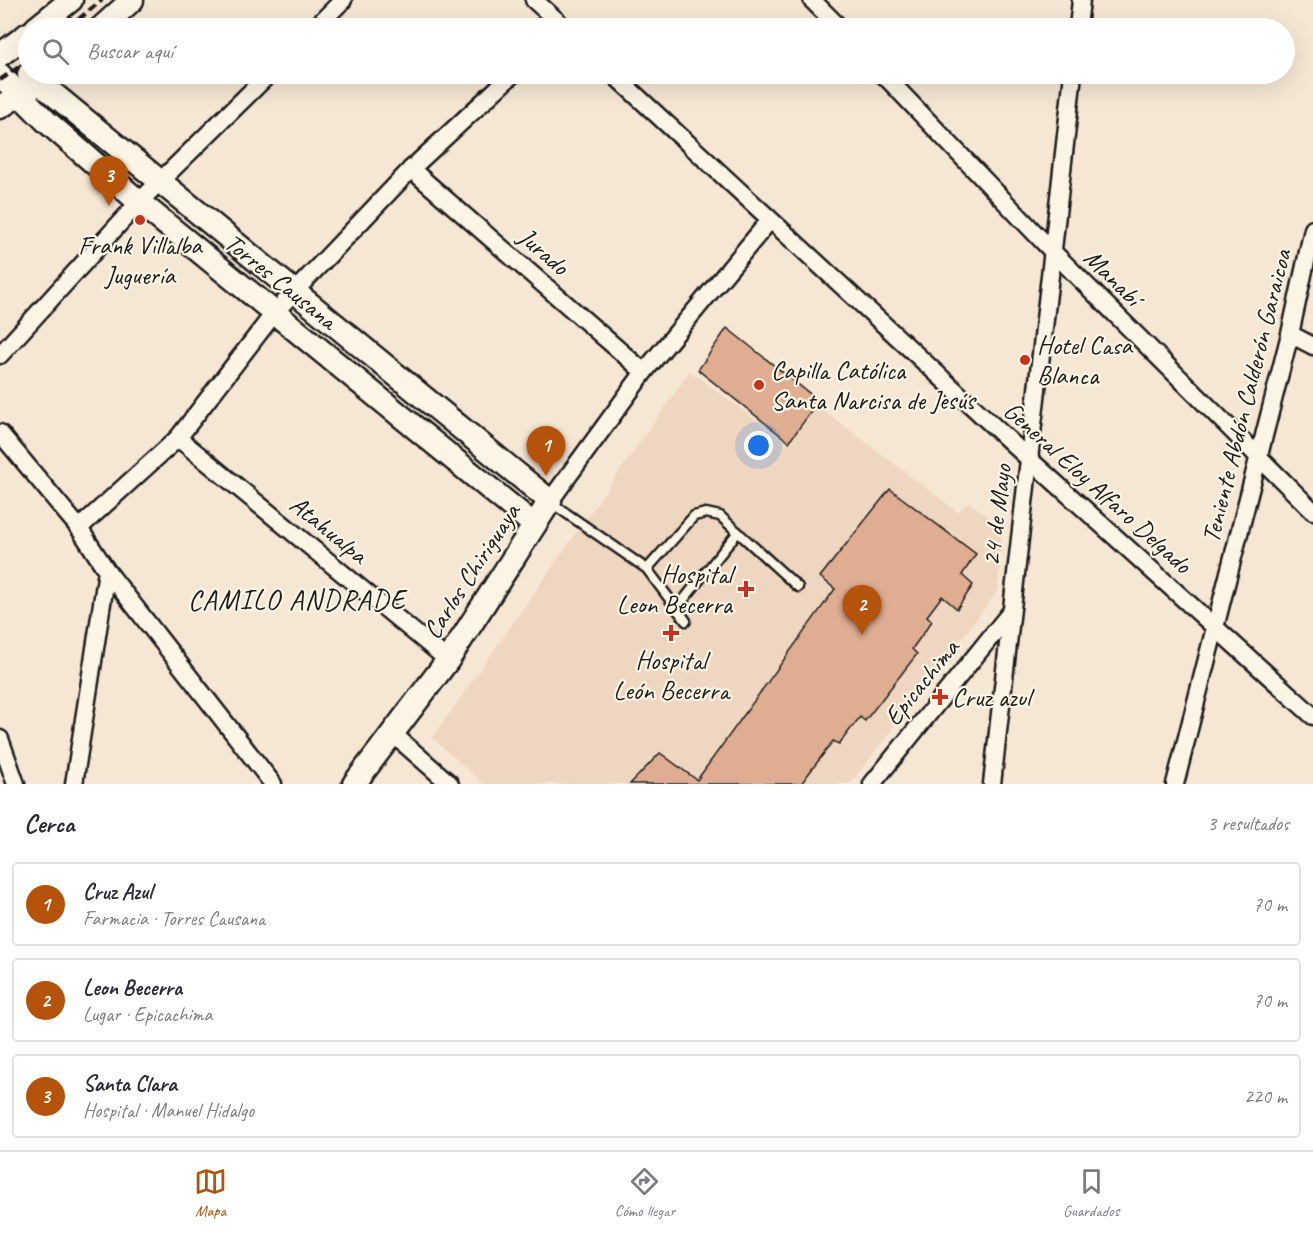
<!DOCTYPE html>
<html lang="es">
<head>
<meta charset="utf-8">
<style>
	body { margin:0; font-family:Caveat,sans-serif; background:#f2f2f3; color:#2b2b33 }
	.you { position:absolute; left:759px; top:446px; width:21px; height:21px; margin:-15px; border:4px solid #fff; border-radius:50%; background:#1a73e8; box-shadow:0 0 0 9px #1a73e833 }
	.badge { display:grid; place-items:center; width:39px; height:39px; border-radius:50%; background:#b45309; color:#fff; font-size:20px; font-weight:700 }
	.pin { position:absolute; translate:-50% -50px; filter:drop-shadow(0 2px 3px #0008) }
	.pin::after { content:''; position:absolute; top:32px; width:21px; height:18px; background:inherit; clip-path:polygon(0 0,100% 0,50% 100%) }
	.list { margin:0; padding:0; list-style:none }
	h2 { display:flex; justify-content:space-between; align-items:center; height:78px; margin:0; padding:0 24px; font-size:26px }
	h2 small { font-size:20px; font-weight:400; color:#7c7c81 }
	.list li { display:grid; grid-template-columns:39px 1fr auto; gap:18px; align-items:center; box-sizing:border-box; height:84px; margin:0 12px 12px; padding:0 12px; border:2px solid #e1e1e2; border-radius:6px }
	.list b { display:block; font-size:22px; white-space:nowrap }
	.list p { margin:0; font-size:20px; white-space:nowrap; color:#7c7c81 }
	.list em { font-size:20px; font-style:normal; color:#7c7c81 }
	.icon { flex:none; width:33px; height:33px; fill:none; stroke:currentColor; stroke-width:2; stroke-linecap:round; stroke-linejoin:round }
	.map { position:relative; flex:none; width:1313px; height:784px; overflow:hidden }
	.search { position:absolute; background:#fff; box-shadow:0 6px 24px #0002; left:18px; right:18px; top:18px; height:66px; display:flex; align-items:center; gap:15px; box-sizing:border-box; padding:0 21px; border-radius:33px; color:#7c7c81; font-size:22px }
	.sheet { height:366px; background:#fff }
	nav { display:flex; justify-content:space-around; align-items:center; box-sizing:border-box; height:84px; border-top:2px solid #e1e1e2; background:#fff; font-size:16px; color:#7c7c81 }
	nav a { display:grid; justify-items:center; gap:3px }
	nav .on { color:#b45309 }
	.map>svg:first-child { display:block }
	.built { fill:#efd6c0 }
	.building { fill:#dfad92; stroke:#1c1c1c; stroke-width:1.5 }
	.lines { fill:none; stroke-linecap:round; stroke-linejoin:round }
	.lane-casing { stroke:#1c1c1c; stroke-width:13 }
	.street-casing { stroke:#1c1c1c; stroke-width:21 }
	.secondary-casing { stroke:#1c1c1c; stroke-width:27 }
	.lane { stroke:#fcf5e5; stroke-width:8 }
	.street { stroke:#fcf5e5; stroke-width:16 }
	.secondary { stroke:#fcf5e5; stroke-width:22 }
	.rail { stroke:#1c1c1c; stroke-width:4.5; stroke-dasharray:9 4.5; stroke-linecap:butt }
	.poi-dot { fill:#c8321e; stroke:#fcf5e5; stroke-width:2 }
	.labels { text-anchor:middle; stroke-width:4.5; stroke-linejoin:round; paint-order:stroke }
	.poi-label { font-size:26px; fill:#1c1c1c; stroke:#fcf5e5; text-anchor:start }
	.street-label { font-size:26px; fill:#1c1c1c; stroke:#fcf5e5 }
	.quarter-label { font-size:28px; letter-spacing:1.5px; fill:#1c1c1c; stroke:#fcf5e5 }
</style>
</head>
<body>
<div class="map">
<svg width="1313" height="784" viewBox="0 0 1313 784">
	<rect width="100%" height="100%" fill="#f6e7d4"/>
	<filter id="ink" filterUnits="userSpaceOnUse"><feTurbulence type="fractalNoise" baseFrequency=".0167" numOctaves="2"/><feDisplacementMap in="SourceGraphic" scale="12" xChannelSelector="R" yChannelSelector="G"/><feConvolveMatrix kernelMatrix="1 2 1 2 8 2 1 2 1" color-interpolation-filters="sRGB"/></filter>
	<g filter="url(#ink)">
		<path class="built" d="M690,371L788,444L818,406L958,512L969,502L1002,528L998,591L850,784H484L432,738Z"/>
		<g class="building">
			<path d="M727,328L819,401L789,442L698,370Z"/>
			<path d="M890,489L976,554L962,575L973,585L957,609L942,596L927,616L932,621L912,649L917,654L865,721L860,717L839,744L833,741L801,784H630L660,753L697,780L835,589L820,577Z"/>
		</g>
		<g class="lines">
			<g class="lane-casing">
				<g id="lane">
					<path d="M550,502L647,569L686,621"/>
					<path d="M647,569L694,516L706,513L720,516L798,587"/>
					<path d="M677,608L738,532"/>
				</g>
			</g>
			<g class="street-casing">
				<g id="street">
					<path d="M534,0L565,28"/>
					<path d="M812,0L840,28"/>
					<path d="M315,28L343,0"/>
					<path d="M1078,28L1081,0"/>
					<path d="M613,74L1028,458L1313,716"/>
					<path d="M883,74L1054,253L1313,511"/>
					<path d="M411,169L644,372"/>
					<path d="M1290,334L1313,346"/>
					<path d="M0,355L139,202L269,74"/>
					<path d="M0,433L79,528L107,571L273,784"/>
					<path d="M178,438L448,660"/>
					<path d="M550,501L644,372L770,220"/>
					<path d="M79,528L178,438L275,312L411,169L513,74"/>
					<path d="M392,733L450,784"/>
					<path d="M0,739L16,784"/>
					<path d="M74,784L107,571"/>
					<path d="M872,784L1010,613"/>
					<path d="M992,784L1073,74"/>
					<path d="M1175,784L1290,334L1313,229"/>
				</g>
			</g>
			<g class="secondary-casing">
				<g id="secondary">
					<path d="M36,28L71,0"/>
					<path d="M101,28L132,0"/>
					<path d="M0,55L28,34"/>
					<path d="M29,74L550,501L448,660L354,784"/>
					<path d="M0,75L46,121L139,202L533,524"/>
					<path d="M0,107L32,87"/>
				</g>
			</g>
			<use href="#lane" class="lane"/>
			<use href="#street" class="street"/>
			<use href="#secondary" class="secondary"/>
			<g class="rail">
				<path d="M68,28L102,0"/>
				<path d="M0,80L28,61"/>
			</g>
		</g>
	</g>
	<g class="poi-dot">
		<circle cx="140" cy="220" r="6"/>
		<circle cx="1025" cy="360" r="6"/>
		<circle cx="759" cy="385" r="6"/>
		<path d="M743 580h6v6h6v6h-6v6h-6v-6h-6v-6h6z"/>
		<path d="M668 624h6v6h6v6h-6v6h-6v-6h-6v-6h6z"/>
		<path d="M937 688h6v6h6v6h-6v6h-6v-6h-6v-6h6z"/>
	</g>
	<g class="labels">
		<g class="poi-label">
			<text x="140" y="254" text-anchor="middle">Frank Villalba<tspan x="140" dy="30">Juguería</tspan></text>
			<text x="1037" y="354">Hotel Casa<tspan x="1037" dy="30">Blanca</tspan></text>
			<text x="771" y="379">Capilla Católica<tspan x="771" dy="30">Santa Narcisa de Jesús</tspan></text>
			<text x="732" y="583" text-anchor="end">Hospital<tspan x="732" dy="30">Leon Becerra</tspan></text>
			<text x="671" y="669" text-anchor="middle">Hospital<tspan x="671" dy="30">León Becerra</tspan></text>
			<text x="952" y="706">Cruz azul</text>
		</g>
		<g class="street-label">
			<text transform="translate(544 251) rotate(41)" y="9">Jurado</text>
			<text transform="translate(1113 277) rotate(45)" y="9">Manabí</text>
			<text transform="translate(281 281) rotate(39)" y="9">Torres Causana</text>
			<text transform="translate(1246 396) rotate(-76)" y="9">Teniente Abdón Calderón Garaicoa</text>
			<text transform="translate(1098 487) rotate(42)" y="9">General Eloy Alfaro Delgado</text>
			<text transform="translate(996 515) rotate(-83)" y="9">24 de Mayo</text>
			<text transform="translate(329 529) rotate(39)" y="9">Atahualpa</text>
			<text transform="translate(471 571) rotate(-57)" y="9">Carlos Chiriguaya</text>
			<text transform="translate(921 682) rotate(-51)" y="9">Epicachima</text>
		</g>
		<g class="quarter-label">
			<text x="297" y="609">CAMILO ANDRADE</text>
		</g>
	</g>
</svg>
<div class="you"></div>
<div class="pin badge" style="left:546px;top:476px">1</div>
<div class="pin badge" style="left:862px;top:635px">2</div>
<div class="pin badge" style="left:109px;top:206px">3</div>
<div class="search"><svg class="icon" aria-label="search" viewBox="0 0 24 24"><circle cx="10" cy="10" r="6"/><path d="M15 15l6 6"/></svg>Buscar aquí</div>
</div>
<section class="sheet">
<h2>Cerca<small>3 resultados</small></h2>
<ul class="list">
<li><span class="badge">1</span><div><b>Cruz Azul</b><p>Farmacia · Torres Causana</p></div><em>70 m</em></li>
<li><span class="badge">2</span><div><b>Leon Becerra</b><p>Lugar · Epicachima</p></div><em>70 m</em></li>
<li><span class="badge">3</span><div><b>Santa Clara</b><p>Hospital · Manuel Hidalgo</p></div><em>220 m</em></li>
</ul>
</section>
<nav>
<a class="on"><svg class="icon" aria-label="map" viewBox="0 0 24 24"><path d="M3 6l6-2 6 2 6-2v14l-6 2-6-2-6 2zM9 4v14M15 6v14"/></svg>Mapa</a>
<a><svg class="icon" aria-label="directions" viewBox="0 0 24 24"><path d="M12 3l9 9-9 9-9-9zM9 14v-3h6M13 9l2 2-2 2"/></svg>Cómo llegar</a>
<a><svg class="icon" aria-label="saved" viewBox="0 0 24 24"><path d="M7 4h10v16l-5-4-5 4z"/></svg>Guardados</a>
</nav>
</body>
</html>
